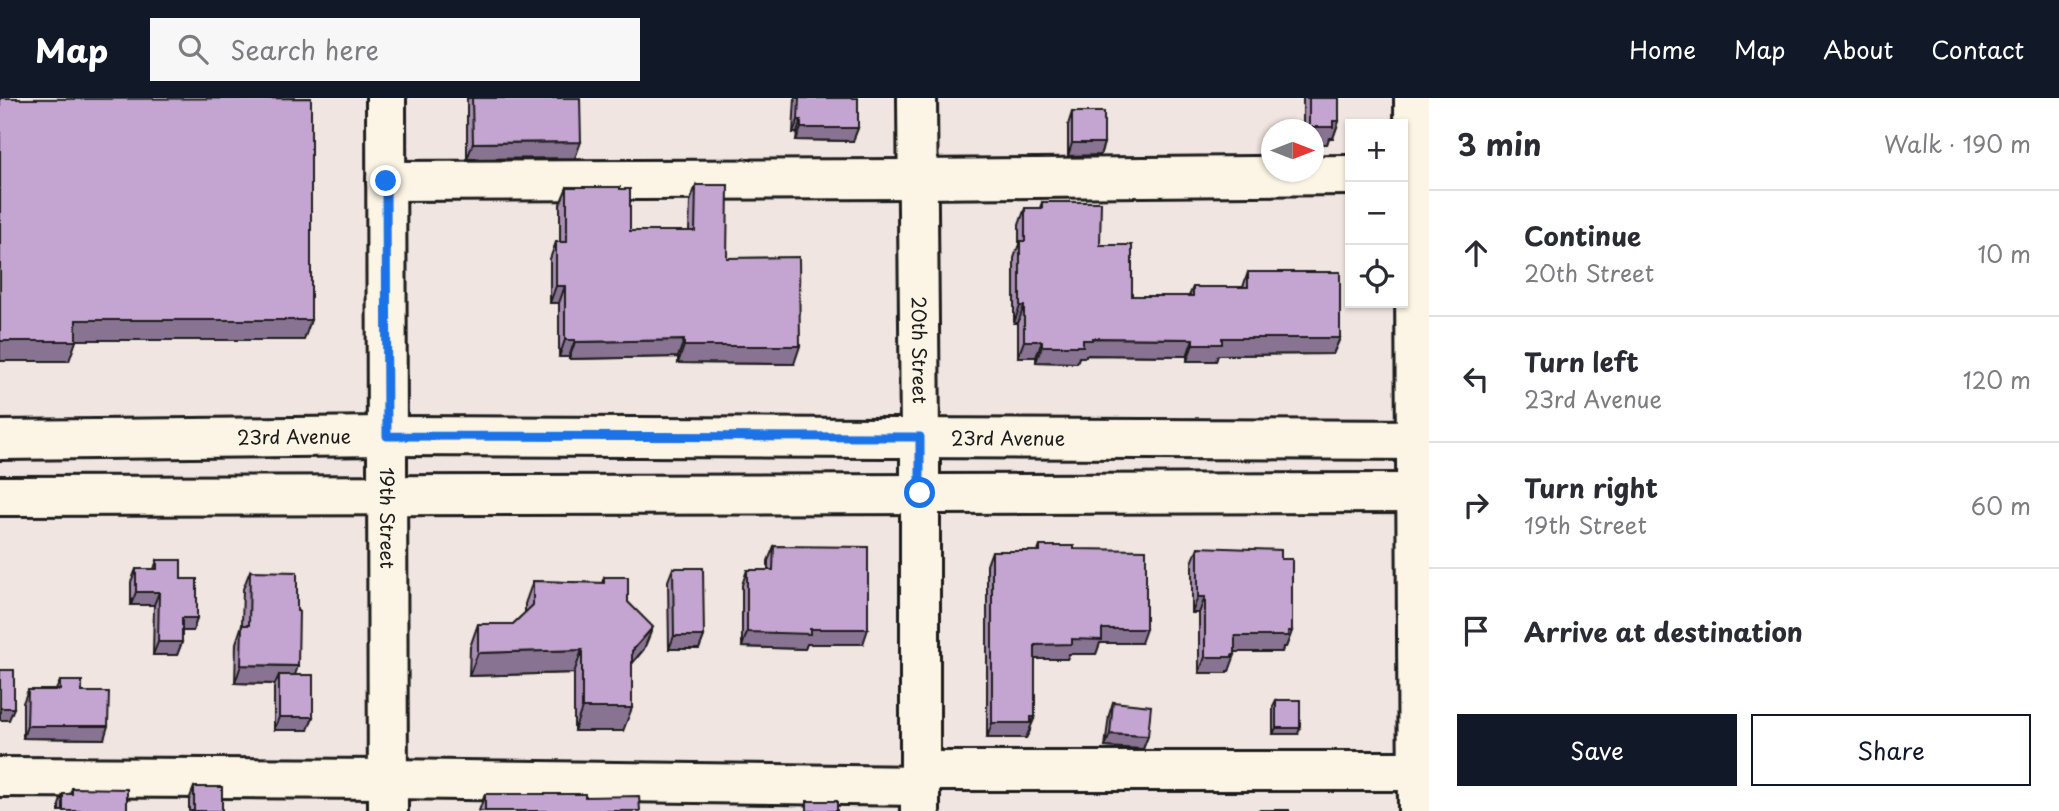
<!DOCTYPE html>
<html lang="en">
<head>
<meta charset="utf-8">
<style>
	body { margin:0; font-family:"Playpen Sans",sans-serif; background:#f7f7f7; color:#2b2b33 }
	.controls { position:absolute; right:21px; top:21px; display:grid; overflow:hidden; border-radius:0px; box-shadow:0 2px 5px #0004 }
	.controls button { width:63px; height:63px; display:grid; place-items:center; padding:0; border:0; border-bottom:2px solid #e1e1e2; background:#fff; color:#2b2b33; font:35px sans-serif }
	.compass { position:absolute; left:1261px; top:21px; width:63px; height:63px; border-radius:50%; background:#fff; box-shadow:0 2px 5px #0004; rotate:90deg }
	.stop { position:absolute; width:21px; height:21px; margin:-16px; border:5px solid #1a73e8; border-radius:50%; background:#fff }
	.stop.end { background:#1a73e8; border-color:#fff; box-shadow:0 2px 7px #0008 }
	.list { margin:0; padding:0; list-style:none }
	h2 { display:flex; justify-content:space-between; align-items:center; height:91px; margin:0; padding:0 28px; font-size:30px }
	h2 small { font-size:23px; font-weight:400; color:#7c7c81 }
	.list li { display:grid; grid-template-columns:46px 1fr auto; gap:21px; align-items:center; box-sizing:border-box; height:126px; padding:0 28px; border-top:2px solid #e1e1e2 }
	.list b { display:block; font-size:26px; white-space:nowrap }
	.list p { margin:0; font-size:23px; white-space:nowrap; color:#7c7c81 }
	.list em { font-size:23px; font-style:normal; color:#7c7c81 }
	.actions { display:flex; gap:14px; padding:21px 28px }
	.actions a { flex:1; padding:16px 0; border:2px solid #111827; border-radius:0px; text-align:center; font-size:24px; color:#111827 }
	.actions .main { background:#111827; color:#fff }
	.icon { flex:none; width:38px; height:38px; fill:none; stroke:currentColor; stroke-width:2; stroke-linecap:round; stroke-linejoin:round }
	.map { position:relative; flex:none; width:1429px; height:713px; overflow:hidden }
	header { display:flex; align-items:center; gap:42px; box-sizing:border-box; height:98px; padding:0 35px; background:#111827; color:#fff }
	header strong { font-size:33px }
	nav { display:flex; gap:38px; margin-inline-start:auto; font-size:24px }
	.search { width:490px; height:63px; background:#f7f7f7; display:flex; align-items:center; gap:18px; box-sizing:border-box; padding:0 24px; border-radius:0px; color:#7c7c81; font-size:26px }
	main { display:flex }
	aside { flex:1; background:#fff }
	.map>svg:first-child { display:block }
	.lines { fill:none; stroke-linecap:round; stroke-linejoin:round }
	.minor-casing { stroke:#1c1c1c; stroke-width:44 }
	.minor { stroke:#fcf5e5; stroke-width:38 }
	.wall { fill:#a98db3; stroke:#1c1c1c; stroke-width:2 }
	.shaded-wall { fill:#897392; stroke:#1c1c1c; stroke-width:2 }
	.building { fill:#c4a4d0; stroke:#1c1c1c; stroke-width:2 }
	.route { stroke:#1a73e8; stroke-width:9 }
	.labels { text-anchor:middle; stroke-width:6; stroke-linejoin:round; paint-order:stroke }
	.street-label { font-size:19px; fill:#1c1c1c; stroke:#fcf5e5 }
</style>
</head>
<body>
<header>
<strong>Map</strong>
<div class="search"><svg class="icon" aria-label="search" viewBox="0 0 24 24"><circle cx="10" cy="10" r="6"/><path d="M15 15l6 6"/></svg>Search here</div>
<nav><a>Home</a><a>Map</a><a>About</a><a>Contact</a></nav>
</header>
<main>
<div class="map">
<svg width="1429" height="713" viewBox="0 0 1429 713">
	<rect width="100%" height="100%" fill="#f1e5e1"/>
	<filter id="ink" filterUnits="userSpaceOnUse"><feTurbulence type="fractalNoise" baseFrequency=".0143" numOctaves="2"/><feDisplacementMap in="SourceGraphic" scale="14" xChannelSelector="R" yChannelSelector="G"/><feConvolveMatrix kernelMatrix="1 2 1 2 8 2 1 2 1" color-interpolation-filters="sRGB"/></filter>
	<g filter="url(#ink)">
		<g class="lines">
			<g class="minor-casing">
				<g id="minor">
					<path id="s1" d="M386,0L388,713"/>
					<path id="s2" d="M917,0L920,339V713"/>
					<path d="M1414,0L1418,713"/>
					<path d="M386,83L917,81L1350,77"/>
					<path id="s3" d="M0,342L387,338L1429,342"/>
					<path d="M0,398L1429,395"/>
					<path d="M920,673H1429"/>
					<path d="M0,679L388,681L920,688"/>
				</g>
			</g>
			<use href="#minor" class="minor"/>
		</g>
		<g class="wall">
			<path d="M467,0H580L575,60L467,61Z"/>
			<path d="M795,0H799L858,30L853,43L796,42L797,35H793Z"/>
			<path d="M1303,0H1339V23L1333,40H1329L1327,46H1313V32H1303Z"/>
			<path d="M1072,14L1104,45L1100,57L1068,58V27Z"/>
			<path d="M696,87L727,160L794,266L678,265V259L569,261V259H559V205H550V161L556,144H560V106L567,89L630,133H689L690,104Z"/>
			<path d="M1042,104L1100,147L1132,198H1189L1193,189H1243L1248,174L1340,240L1333,256L1218,257L1216,263H1187V258L1086,257V259H1079L1077,265L1036,264V259H1018V225H1014V160L1019,146V127L1025,110H1040Z"/>
			<path d="M774,448L863,546H807L805,551L742,549V487L747,472H768V463Z"/>
			<path d="M1040,448L1074,451L1141,545H1100L1096,556H1069L1067,561H1035L1030,633L1026,640H987V467L992,453H1038Z"/>
			<path d="M1198,449L1281,461L1292,533L1286,549H1283L1282,554H1235L1229,573H1227V575H1199V515H1192V465Z"/>
			<path d="M157,462L181,481L197,520L193,533H182V544L177,557H153L154,507H131V484L136,471H154Z"/>
			<path d="M673,470L704,538L699,551H669L668,483Z"/>
			<path d="M250,473L295,577L308,632H274V590L275,586L235,585L236,545L242,527L243,491Z"/>
			<path d="M604,479L628,504L644,551L632,566L623,633H574V575L469,578L470,549L478,526H513L525,515V506L533,483L602,485Z"/>
			<path d="M60,583L82,594L104,641L23,640V605L28,592H56Z"/>
			<path d="M1276,602L1298,636H1273V608Z"/>
			<path d="M1113,604L1148,638L1143,651L1105,649L1109,617Z"/>
			<path d="M194,689L222,713H189V702Z"/>
			<path d="M72,690L127,713H59V707L63,696H70Z"/>
			<path d="M485,696L585,699L640,713H479Z"/>
		</g>
		<g class="shaded-wall">
			<path d="M798,22H801L797,35H793Z"/>
			<path d="M1333,23H1339L1333,40H1329L1327,46H1313V32H1308L1309,29Z"/>
			<path d="M801,30H858L853,43L796,42Z"/>
			<path d="M581,44L575,60L467,61L473,45Z"/>
			<path d="M1072,45H1104L1100,57L1068,58Z"/>
			<path d="M556,188H565L559,205H550Z"/>
			<path d="M1020,208H1024L1018,225H1014Z"/>
			<path d="M76,222H311L304,242H69Z"/>
			<path d="M1092,240L1193,241L1187,258L1086,257V259H1079L1077,265L1036,264L1042,248Z"/>
			<path d="M1222,240H1340L1333,256L1218,257L1216,263H1187L1193,246Z"/>
			<path d="M565,242H575L569,259H559Z"/>
			<path d="M684,242L678,259L569,261L575,244Z"/>
			<path d="M0,243H76L69,263H0Z"/>
			<path d="M1024,243H1042L1036,259H1018Z"/>
			<path d="M684,248H800L794,266L678,265Z"/>
			<path d="M136,494H159L154,507H131Z"/>
			<path d="M1198,499H1205L1199,515H1192Z"/>
			<path d="M182,520H197L193,533H178Z"/>
			<path d="M653,529L644,551L623,576L632,553Z"/>
			<path d="M810,531H868L863,546H807L805,551L742,549L747,534Z"/>
			<path d="M1102,531H1146L1141,545H1100L1096,556H1069L1067,561H1030L1035,547L1072,541Z"/>
			<path d="M1292,533L1286,549H1283L1282,554H1229L1235,538Z"/>
			<path d="M674,538H704L699,551H669Z"/>
			<path d="M158,544H182L177,557H153Z"/>
			<path d="M582,552L574,575L469,578L478,555Z"/>
			<path d="M1235,557L1229,573H1227V575H1199L1205,559Z"/>
			<path d="M241,567L298,568L292,586L279,577L275,586L235,585Z"/>
			<path d="M0,610H14L9,622H0Z"/>
			<path d="M582,610H632L623,633H574Z"/>
			<path d="M279,619H313L308,632H274Z"/>
			<path d="M1031,619H1035L1026,640H987L992,625Z"/>
			<path d="M27,628H108L104,641L23,640Z"/>
			<path d="M1276,630H1300L1298,636H1273Z"/>
			<path d="M1110,636L1148,638L1143,651L1105,649Z"/>
		</g>
		<g class="building">
			<path d="M0,0H17V1L311,0V222H76V243H0Z"/>
			<path d="M472,0H580L581,44L473,45Z"/>
			<path d="M799,0H858V30H801V22H798Z"/>
			<path d="M1309,0H1339V23H1333V29H1309Z"/>
			<rect x="1072" y="14" width="32" height="31"/>
			<path d="M696,87H728L727,160L799,159L800,248H684V242L575,244V242H565V188H556V144H567V89H620V91H630V133H695Z"/>
			<path d="M1042,104H1101L1100,147H1132V198H1193V189H1248V174H1340V240H1222V246H1193V241L1092,240V242H1083V248H1042V243H1024V208H1020V143H1025V110H1042Z"/>
			<path d="M774,448L868,449V531H810V536L747,534V472H773Z"/>
			<path d="M1040,448H1074V451L1146,452V531H1102V542L1072,541V546L1035,547V619H1031V625H992V453H1040Z"/>
			<path d="M1198,449L1281,452V461H1292V533H1288V538H1235V557H1232V559H1205V499H1198Z"/>
			<path d="M157,462H181V481H197V520H182V544H158L159,494H136V471H157Z"/>
			<path d="M673,470H703L704,538H674Z"/>
			<path d="M250,473L297,474V513H299L298,568L241,567L242,527H249Z"/>
			<path d="M604,479H628V504L653,529L632,553V610H582V552L478,555V526H513L533,507V483L604,485Z"/>
			<rect x="0" y="572" width="14" height="38"/>
			<rect x="279" y="577" width="34" height="42"/>
			<path d="M60,583H82V594H109L108,628H27L28,592H60Z"/>
			<rect x="1276" y="602" width="24" height="28"/>
			<path d="M1113,604L1151,608L1148,638L1110,636Z"/>
			<rect x="194" y="689" width="28" height="24"/>
			<path d="M72,690L127,691V713H63V696H72Z"/>
			<path d="M485,696H585V699L639,698L640,713H485Z"/>
			<rect x="807" y="703" width="30" height="10"/>
			<rect x="1258" y="712" width="31" height="1"/>
		</g>
	</g>
	<g class="lines" filter="url(#ink)">
		<path class="route" d="M386,83L387,338L920,339V395"/>
	</g>
	<g class="labels">
		<g class="street-label">
			<text dy="7" stroke="none"><textPath href="#s2" startOffset="252">20th Street</textPath></text>
			<text dy="7" stroke="none"><textPath href="#s3" startOffset="294">23rd Avenue</textPath></text>
			<text dy="7" stroke="none"><textPath href="#s3" startOffset="1008">23rd Avenue</textPath></text>
			<text dy="7" stroke="none"><textPath href="#s1" startOffset="420">19th Street</textPath></text>
		</g>
	</g>
</svg>
<div class="controls">
<button>+</button>
<button>−</button>
<button><svg class="icon" aria-label="locate" viewBox="0 0 24 24"><circle cx="12" cy="12" r="6"/><path d="M12 2v4M12 18v4M2 12h4M18 12h4"/></svg></button>
</div>
<svg class="compass" viewBox="-18 -18 36 36"><path d="M0-13l5 13h-10z" fill="#e53935"/><path d="M0 13l5-13h-10z" fill="#7c7c81"/></svg>
<div class="stop" style="left:920px;top:395px"></div>
<div class="stop end" style="left:386px;top:83px"></div>
</div>
<aside>
<h2>3 min<small>Walk · 190 m</small></h2>
<ul class="list">
<li><svg class="icon" aria-label="ahead" viewBox="0 0 24 24"><path d="M12 20V5M6 11l6-6 6 6"/></svg><div><b>Continue</b><p>20th Street</p></div><em>10 m</em></li>
<li><svg class="icon" aria-label="left" viewBox="0 0 24 24"><path d="M17 20v-9H6M10 6l-5 5 5 5"/></svg><div><b>Turn left</b><p>23rd Avenue</p></div><em>120 m</em></li>
<li><svg class="icon" aria-label="right" viewBox="0 0 24 24"><path d="M7 20v-9h11M14 6l5 5-5 5"/></svg><div><b>Turn right</b><p>19th Street</p></div><em>60 m</em></li>
<li><svg class="icon" aria-label="arrive" viewBox="0 0 24 24"><path d="M6 21V4h12l-3 4 3 4H6"/></svg><div><b>Arrive at destination</b></div></li>
</ul>
<div class="actions"><a class="main">Save</a><a>Share</a></div>
</aside>
</main>
</body>
</html>
